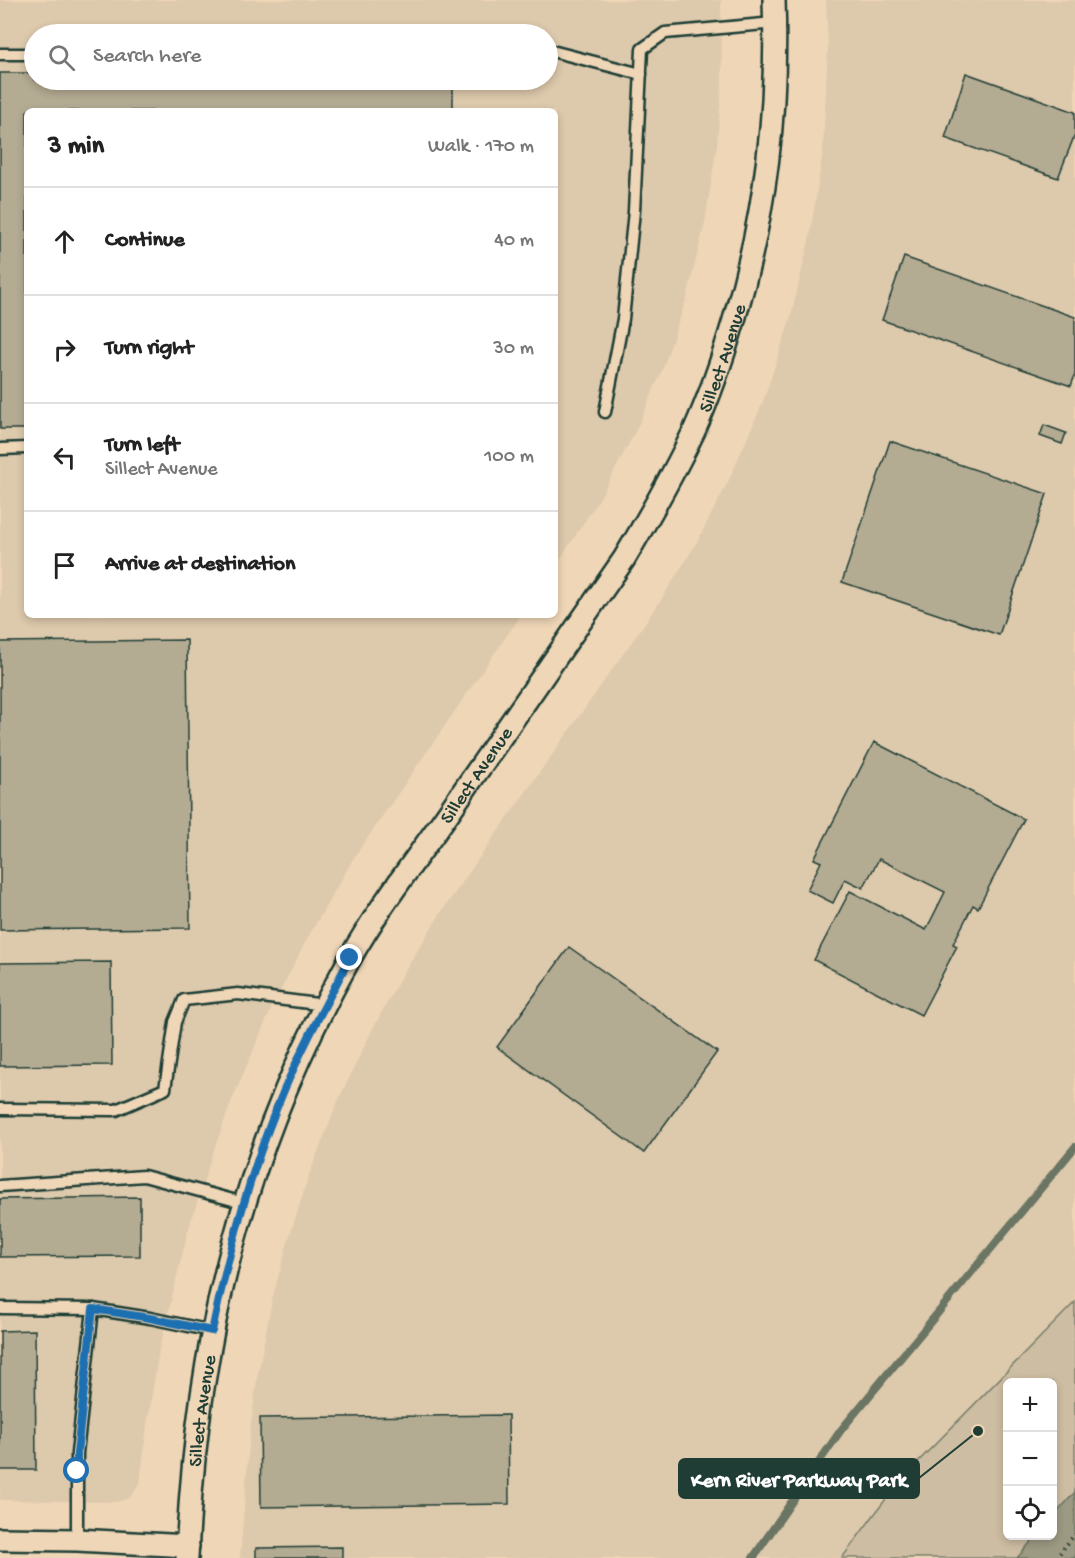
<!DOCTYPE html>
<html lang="en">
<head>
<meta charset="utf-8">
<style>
	body { margin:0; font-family:"Gochi Hand",sans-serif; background:#f6f6f6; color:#222 }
	.controls { position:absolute; right:18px; bottom:18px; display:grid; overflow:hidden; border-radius:9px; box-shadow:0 3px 9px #0003 }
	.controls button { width:54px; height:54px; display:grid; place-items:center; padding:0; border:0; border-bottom:2px solid #e0e0e0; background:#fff; color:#222; font:30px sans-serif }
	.stop { position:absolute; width:18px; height:18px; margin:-14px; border:4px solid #1f6fb2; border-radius:50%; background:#fff }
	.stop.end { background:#1f6fb2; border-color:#fff; box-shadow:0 2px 6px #0008 }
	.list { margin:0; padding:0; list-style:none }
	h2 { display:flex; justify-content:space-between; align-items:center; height:78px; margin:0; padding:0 24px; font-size:26px }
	h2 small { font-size:20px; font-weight:400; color:#767676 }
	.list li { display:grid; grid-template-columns:39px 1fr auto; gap:18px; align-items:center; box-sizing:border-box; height:108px; padding:0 24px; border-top:2px solid #e0e0e0 }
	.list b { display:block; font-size:22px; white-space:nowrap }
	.list p { margin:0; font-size:20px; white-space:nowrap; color:#767676 }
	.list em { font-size:20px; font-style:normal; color:#767676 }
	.icon { flex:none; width:33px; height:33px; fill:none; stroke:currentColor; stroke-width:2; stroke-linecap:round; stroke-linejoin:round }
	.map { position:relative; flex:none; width:1075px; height:1558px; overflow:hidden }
	.search { position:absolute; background:#fff; box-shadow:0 3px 9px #0003; left:24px; top:24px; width:534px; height:66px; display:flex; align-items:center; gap:15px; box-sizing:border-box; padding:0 21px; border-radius:33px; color:#767676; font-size:22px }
	.panel { position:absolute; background:#fff; box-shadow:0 3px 9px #0003; left:24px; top:108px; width:534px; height:510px; border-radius:9px }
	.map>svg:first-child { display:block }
	.built { fill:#ddc9ac; fill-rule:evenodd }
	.green { fill:#cdbda2; stroke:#767d6b; stroke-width:1.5; fill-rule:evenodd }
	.water { fill:#9d9a83; stroke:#6b7563; stroke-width:1.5 }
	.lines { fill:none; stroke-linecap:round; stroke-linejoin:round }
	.stream { stroke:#6b7563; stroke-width:8 }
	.building { fill:#b4ab93; stroke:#1f3d34; stroke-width:1.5 }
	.lane-casing { stroke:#1f3d34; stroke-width:15 }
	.street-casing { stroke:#1f3d34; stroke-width:26 }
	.path { stroke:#1f3d34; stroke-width:4; stroke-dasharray:1.5 4.5; stroke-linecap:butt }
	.lane { stroke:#efd6b7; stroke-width:10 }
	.street { stroke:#efd6b7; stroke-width:21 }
	.route { stroke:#1f6fb2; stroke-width:8 }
	.labels { text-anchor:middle; stroke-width:5; stroke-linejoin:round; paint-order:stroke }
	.street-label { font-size:20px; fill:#1f3d34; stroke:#efd6b7 }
	.leader { fill:none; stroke:#1f3d34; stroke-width:2 }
	.callout-dot { fill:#1f3d34; stroke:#efd6b7; stroke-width:2 }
	.callout { fill:#1f3d34; stroke:#1f3d34; stroke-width:2 }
	.callout-label { font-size:21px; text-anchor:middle; font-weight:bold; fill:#fff }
</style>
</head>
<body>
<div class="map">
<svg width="1075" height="1558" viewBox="0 0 1075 1558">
	<rect width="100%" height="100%" fill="#efd6b7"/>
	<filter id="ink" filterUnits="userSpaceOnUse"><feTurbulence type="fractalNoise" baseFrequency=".0167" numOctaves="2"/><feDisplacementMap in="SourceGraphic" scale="12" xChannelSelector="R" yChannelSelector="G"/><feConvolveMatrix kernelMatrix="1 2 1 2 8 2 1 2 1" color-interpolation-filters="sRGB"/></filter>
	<g filter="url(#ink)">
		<g class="built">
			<path d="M0,0H721L722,84L717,145L705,222L687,297L662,371L637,428L601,496L555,567V111H27V615H521L353,859L307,939L272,1007L232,1100L211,1158L188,1231L159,1350L147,1425L140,1483L130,1498L116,1502L0,1500ZM34,34H548V80H34Z"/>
			<path d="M826,0H1075V1303L847,1550L842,1558H240L250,1432L258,1373L273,1296L289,1238L309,1175L338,1101L372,1030L401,977L442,911L659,603L696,544L728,482L763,402L790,320L810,236L823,150L828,46Z"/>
		</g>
		<path class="green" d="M1075,1302V1558H842L900,1480ZM1008,1382H1052V1536H1008Z"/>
		<path class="water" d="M1075,1492V1558H1017L1036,1536H1052L1053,1517Z"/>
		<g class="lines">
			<path class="stream" d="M753,1558L841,1430L1075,1147"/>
		</g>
		<g class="building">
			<path d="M0,73H34V80H453V111H27V429H0Z"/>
			<path d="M966,73L1075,112V134L1058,178L945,138Z"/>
			<path d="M904,257L1075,317V375L1071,386L882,320Z"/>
			<path d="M1044,425L1066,433L1062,444L1040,436Z"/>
			<path d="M890,441L1047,494L999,635L842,582Z"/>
			<path d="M187,640L190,928L0,930V642Z"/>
			<path d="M874,742L1024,819L978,908L973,905L953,944L957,946L921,1015L814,960L850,891L926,930L945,892L879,859L863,888L845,879L833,903L807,890L821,862L814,859Z"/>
			<path d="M569,947L717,1052L644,1153L497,1047Z"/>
			<path d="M111,962L112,1065L0,1066V963Z"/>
			<path d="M140,1197V1256L0,1257V1199Z"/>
			<path d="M35,1330L36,1470H0V1331Z"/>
			<path d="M508,1415L509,1504L261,1507L260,1418Z"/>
			<path d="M342,1547V1558H256V1548Z"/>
		</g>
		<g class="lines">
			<g class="lane-casing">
				<g id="lane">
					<path d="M548,50L641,74"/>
					<path d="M0,54H34"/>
					<path d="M605,412L623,319L634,211L642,49L665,33L775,23"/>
					<path d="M0,449L27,448"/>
					<path d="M0,1109L116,1110L165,1089L175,1022L184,1000L238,994L325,1005"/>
					<path d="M0,1186L144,1176L244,1203"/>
					<path d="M0,1308L93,1309L150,1318L212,1331"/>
					<path d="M77,1540V1453L93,1309"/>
				</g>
			</g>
			<g class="street-casing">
				<g id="street">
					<path d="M0,1539L77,1540L188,1546"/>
					<path id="s1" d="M187,1558C196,1342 243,1150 349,960C378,908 415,861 449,812C507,728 566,643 624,559C649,517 673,475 694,431C710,396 723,357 734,320C766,213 778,111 774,0"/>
				</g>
			</g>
			<path class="path" d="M1056,1558L1075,1534"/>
			<use href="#lane" class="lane"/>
			<use href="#street" class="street"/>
		</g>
	</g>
	<g class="lines" filter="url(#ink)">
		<path class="route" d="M77,1471V1453L93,1309L150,1318L212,1331C228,1255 248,1179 277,1107C298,1055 324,1007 350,958"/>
	</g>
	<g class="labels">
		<g class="street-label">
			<text dy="7" stroke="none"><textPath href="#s1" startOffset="1336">Sillect Avenue</textPath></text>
			<text dy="7" stroke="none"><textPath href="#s1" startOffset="850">Sillect Avenue</textPath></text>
			<text dy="7" stroke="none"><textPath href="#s1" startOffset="148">Sillect Avenue</textPath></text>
		</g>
	</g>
	<path class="leader" d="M978 1431L919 1478"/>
	<circle class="callout-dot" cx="978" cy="1431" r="6"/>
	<rect class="callout" x="679" y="1459" width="240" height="39" rx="6"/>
	<g class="callout-label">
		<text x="799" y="1486">Kern River Parkway Park</text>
	</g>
</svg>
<div class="controls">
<button>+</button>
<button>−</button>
<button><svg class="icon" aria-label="locate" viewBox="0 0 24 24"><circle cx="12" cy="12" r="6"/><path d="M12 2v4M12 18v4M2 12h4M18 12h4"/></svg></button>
</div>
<div class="stop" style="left:77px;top:1471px"></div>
<div class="stop end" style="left:350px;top:958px"></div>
<div class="search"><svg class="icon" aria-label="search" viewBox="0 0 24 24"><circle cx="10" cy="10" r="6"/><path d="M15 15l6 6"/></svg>Search here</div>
<section class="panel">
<h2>3 min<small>Walk · 170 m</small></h2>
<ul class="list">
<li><svg class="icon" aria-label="ahead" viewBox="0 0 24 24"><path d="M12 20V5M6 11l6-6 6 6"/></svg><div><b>Continue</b></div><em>40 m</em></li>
<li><svg class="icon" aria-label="right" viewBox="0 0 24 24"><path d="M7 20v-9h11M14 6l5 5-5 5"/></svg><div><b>Turn right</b></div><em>30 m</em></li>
<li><svg class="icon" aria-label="left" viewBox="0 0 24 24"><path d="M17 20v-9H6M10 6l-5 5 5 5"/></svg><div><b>Turn left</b><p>Sillect Avenue</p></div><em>100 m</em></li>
<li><svg class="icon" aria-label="arrive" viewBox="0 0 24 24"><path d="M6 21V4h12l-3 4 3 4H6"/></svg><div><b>Arrive at destination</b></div></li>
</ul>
</section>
</div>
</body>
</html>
